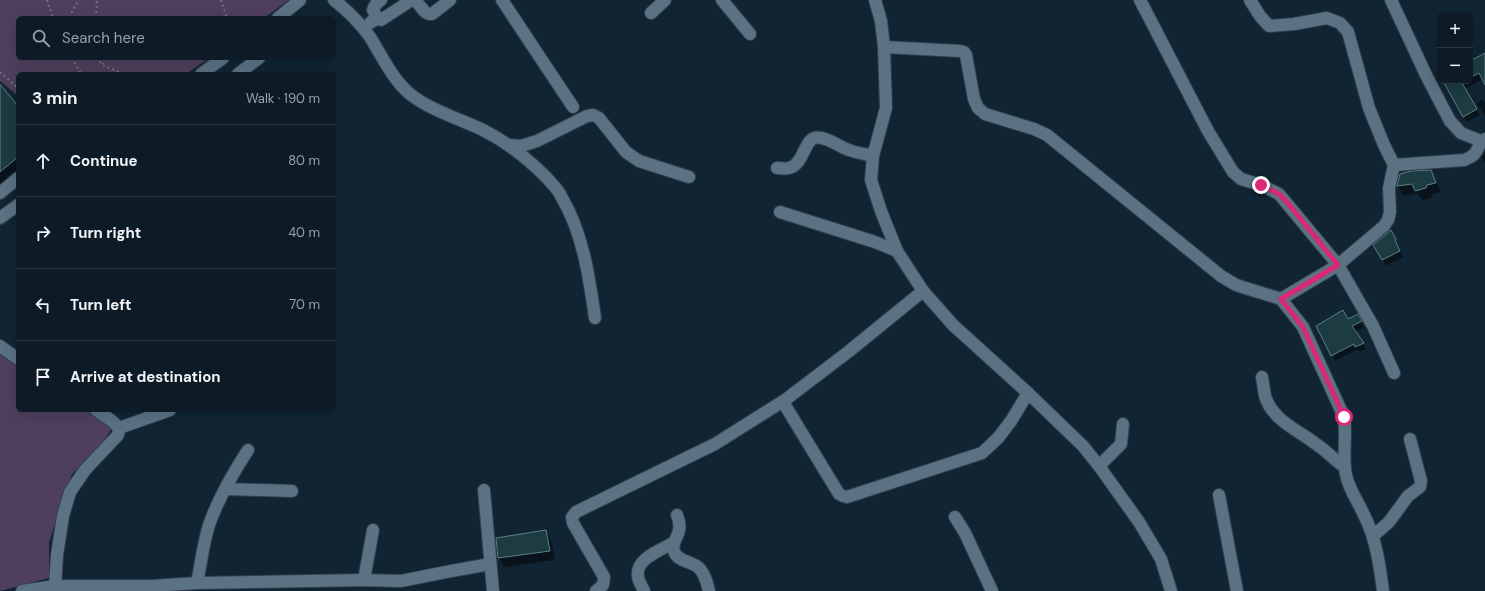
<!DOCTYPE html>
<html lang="en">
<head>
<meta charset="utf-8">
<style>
	body { margin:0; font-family:"DM Sans",sans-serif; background:#15242e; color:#f1f3f6 }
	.controls { position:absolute; right:12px; top:12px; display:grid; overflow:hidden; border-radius:6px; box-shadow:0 4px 16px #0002 }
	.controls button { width:36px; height:36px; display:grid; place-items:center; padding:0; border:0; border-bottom:1px solid #2c3943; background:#0c1b26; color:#f1f3f6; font:20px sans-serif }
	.stop { position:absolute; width:12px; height:12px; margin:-9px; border:3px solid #db2777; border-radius:50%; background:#fff }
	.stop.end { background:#db2777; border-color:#fff; box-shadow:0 1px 4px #0008 }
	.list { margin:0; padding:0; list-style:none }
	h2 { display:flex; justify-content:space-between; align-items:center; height:52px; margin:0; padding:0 16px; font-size:17px }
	h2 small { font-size:13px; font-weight:400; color:#9aa1a7 }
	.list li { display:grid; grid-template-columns:26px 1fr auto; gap:12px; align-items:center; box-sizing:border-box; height:72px; padding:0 16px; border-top:1px solid #2c3943 }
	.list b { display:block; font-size:15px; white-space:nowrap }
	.list em { font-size:13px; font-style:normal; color:#9aa1a7 }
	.icon { flex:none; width:22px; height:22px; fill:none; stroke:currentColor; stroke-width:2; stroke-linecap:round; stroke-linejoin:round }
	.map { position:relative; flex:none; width:1485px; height:591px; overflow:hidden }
	.search { position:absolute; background:#0c1b26; box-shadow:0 4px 16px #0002; left:16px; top:16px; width:320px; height:44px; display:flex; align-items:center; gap:10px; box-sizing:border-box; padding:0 14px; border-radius:6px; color:#9aa1a7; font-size:15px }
	.panel { position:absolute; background:#0c1b26; box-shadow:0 4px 16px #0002; left:16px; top:72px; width:320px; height:340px; border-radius:6px }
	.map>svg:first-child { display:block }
	.green { fill:#4e3f5c }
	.shadow { fill:#0007 }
	.building { fill:#1c3c41; stroke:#5e7f84 }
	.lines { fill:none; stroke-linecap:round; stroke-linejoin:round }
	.minor-casing { stroke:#323f4c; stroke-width:14 }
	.path { stroke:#657683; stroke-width:2; stroke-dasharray:2 3; stroke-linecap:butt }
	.minor { stroke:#5b7283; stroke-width:12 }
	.route { stroke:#db2777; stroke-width:5 }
</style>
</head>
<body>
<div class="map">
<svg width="1485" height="591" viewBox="0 0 1485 591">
	<rect width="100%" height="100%" fill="#102433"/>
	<g class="green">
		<path d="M0,0H289L264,18H18V58H209L186,74H18V96L0,81Z"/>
		<path d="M0,352L18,364V410H86L112,428L99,448L72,474L49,542V578L0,591Z"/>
	</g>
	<g class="shadow">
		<path d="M1485,54V80L1483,79L1465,89L1480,115L1467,122L1445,81H1470V64Z"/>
		<path d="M0,86L18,107V176L0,191Z"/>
		<path d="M1482,99L1485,103V116L1477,104Z"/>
		<path d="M1485,152V163L1482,158Z"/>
		<path d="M1431,171L1441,192L1432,194L1431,198L1422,200L1417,193L1403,196L1398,186L1401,175Z"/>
		<path d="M1390,232L1399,246H1398L1403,257L1386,266L1375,245Z"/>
		<path d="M1357,316L1364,327L1355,332L1366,349L1360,352L1358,349L1335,361L1318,327L1348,320Z"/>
		<path d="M546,531L551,540L555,560L504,567L499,558Z"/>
	</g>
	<g class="building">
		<path d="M1485,53V85L1479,73L1470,78V61Z"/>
		<path d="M1443,81H1461L1477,109L1463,117Z"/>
		<path d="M0,84L18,106V157L0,172Z"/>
		<path d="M1431,170L1436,183L1427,185L1426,188L1415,191L1412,184L1397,186L1400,174L1411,171Z"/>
		<path d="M1391,230L1396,239L1395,240L1400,251L1382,260L1373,245Z"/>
		<path d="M1343,310L1348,319L1358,314L1362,321L1352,326L1364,343L1355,347L1354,344L1331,356L1316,326Z"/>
		<path d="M546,530L550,551L498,558L496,538Z"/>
	</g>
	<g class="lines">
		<g class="minor-casing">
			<g id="minor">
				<path d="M334,0C348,11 360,23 370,37C382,56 392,79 410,94C428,109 462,120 483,130C507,142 527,158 546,177C551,183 558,189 561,196C583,233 589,276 595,318"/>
				<path d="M415,0L425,12L429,14H432L450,0"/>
				<path d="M502,0L573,107"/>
				<path d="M722,0L750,34"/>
				<path d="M875,0L881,21L884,47L886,108L873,156L871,180L881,211L897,251L923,291L953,325L1028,393L1083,446L1099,466L1139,522L1161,559L1171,591"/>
				<path d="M1140,0L1208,131L1233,172L1241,179L1261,185L1279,194L1338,265L1373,326L1394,373"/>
				<path d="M1250,0L1260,16L1269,26L1294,24L1327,18L1340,23L1348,32L1369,108L1384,145L1394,165L1389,188L1390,212L1388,220L1384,226L1338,265L1281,299"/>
				<path d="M1391,0L1427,77L1450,121L1461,133L1481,141L1485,139"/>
				<path d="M651,13L665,0"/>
				<path d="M278,18L300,0"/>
				<path d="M377,18L381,20L410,1L415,0"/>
				<path d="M370,23L377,18L373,10C374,5 377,3 381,0"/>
				<path d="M884,47L960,51L964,52L966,55L974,99L978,108L985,114L1034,129L1047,135L1221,276L1236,285L1281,299L1303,327L1344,417C1347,436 1342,456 1346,475C1349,490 1359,503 1365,517C1376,539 1380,567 1383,591"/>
				<path d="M201,74L223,58"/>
				<path d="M238,74L259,58"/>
				<path d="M509,145L521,146L537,141L587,116L593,115L599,118L626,152L639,161L689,177"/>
				<path d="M1394,165L1464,160C1476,156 1476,152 1481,141"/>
				<path d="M777,168C781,168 786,169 789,168C803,165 804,142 814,138C825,135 839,147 849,150C857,153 865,154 873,156"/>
				<path d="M0,193L18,178"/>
				<path d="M780,212L875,242L897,251"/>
				<path d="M0,218L18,205"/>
				<path d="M0,346L18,359"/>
				<path d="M1262,377C1263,383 1264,390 1265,396C1272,420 1298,430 1316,444C1327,451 1334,460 1345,467"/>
				<path d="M783,402L839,494L843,496L847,497L982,453L998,438L1011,421L1028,393"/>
				<path d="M119,428L170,410"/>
				<path d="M1099,466L1121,444L1123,424"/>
				<path d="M226,489L292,491"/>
				<path d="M484,490L493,591"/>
				<path d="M1219,495L1237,591"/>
				<path d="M677,515C679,520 680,525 679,530C678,538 671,543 674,551C677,562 692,561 699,568C705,574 707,583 709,591"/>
				<path d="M955,517L965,533L992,591"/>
				<path d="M1373,536L1389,522L1408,496L1420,487L1421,481L1410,439"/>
				<path d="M364,580L373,530"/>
				<path d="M197,583C201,564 203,544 209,525C218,499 233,473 248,450"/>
				<path d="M55,586L57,555L63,516L70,492L85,470L118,435L119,428L112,421L96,410"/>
				<path d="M22,591L55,586H152L197,583L364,580L401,581L446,572L490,564"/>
				<path d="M596,591L603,585L604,577L573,523L572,517L576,512L715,444L785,400L848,352L923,291"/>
				<path d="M644,591C642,586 638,581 638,576C635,559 661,550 673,543"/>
			</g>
		</g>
		<g class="path">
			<path d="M47,0L53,18"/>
			<path d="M221,0L227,18"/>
			<path d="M71,18L72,11L79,0"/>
			<path d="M96,18L97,0"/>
			<path d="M72,58L81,74"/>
			<path d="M96,58L104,66L125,74"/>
			<path d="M101,58L103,64"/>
			<path d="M0,72L18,88"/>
		</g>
		<use href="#minor" class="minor"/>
	</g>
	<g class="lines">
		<path class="route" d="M1261,185L1279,194L1287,202L1338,265L1281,299L1303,327L1336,399L1344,417"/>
	</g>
</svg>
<div class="controls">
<button>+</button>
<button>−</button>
</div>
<div class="stop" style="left:1344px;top:417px"></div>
<div class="stop end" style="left:1261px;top:185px"></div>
<div class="search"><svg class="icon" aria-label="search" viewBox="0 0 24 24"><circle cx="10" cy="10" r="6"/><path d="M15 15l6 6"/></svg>Search here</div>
<section class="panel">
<h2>3 min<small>Walk · 190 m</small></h2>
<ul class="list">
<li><svg class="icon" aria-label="ahead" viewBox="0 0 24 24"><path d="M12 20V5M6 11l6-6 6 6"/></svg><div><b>Continue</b></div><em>80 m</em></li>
<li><svg class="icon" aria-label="right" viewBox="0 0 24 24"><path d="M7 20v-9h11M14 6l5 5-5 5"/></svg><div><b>Turn right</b></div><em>40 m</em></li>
<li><svg class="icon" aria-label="left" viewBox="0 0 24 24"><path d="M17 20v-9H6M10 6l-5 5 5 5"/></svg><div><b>Turn left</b></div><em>70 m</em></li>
<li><svg class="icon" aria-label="arrive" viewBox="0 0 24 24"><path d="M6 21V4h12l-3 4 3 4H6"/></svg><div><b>Arrive at destination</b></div></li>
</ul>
</section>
</div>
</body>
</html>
